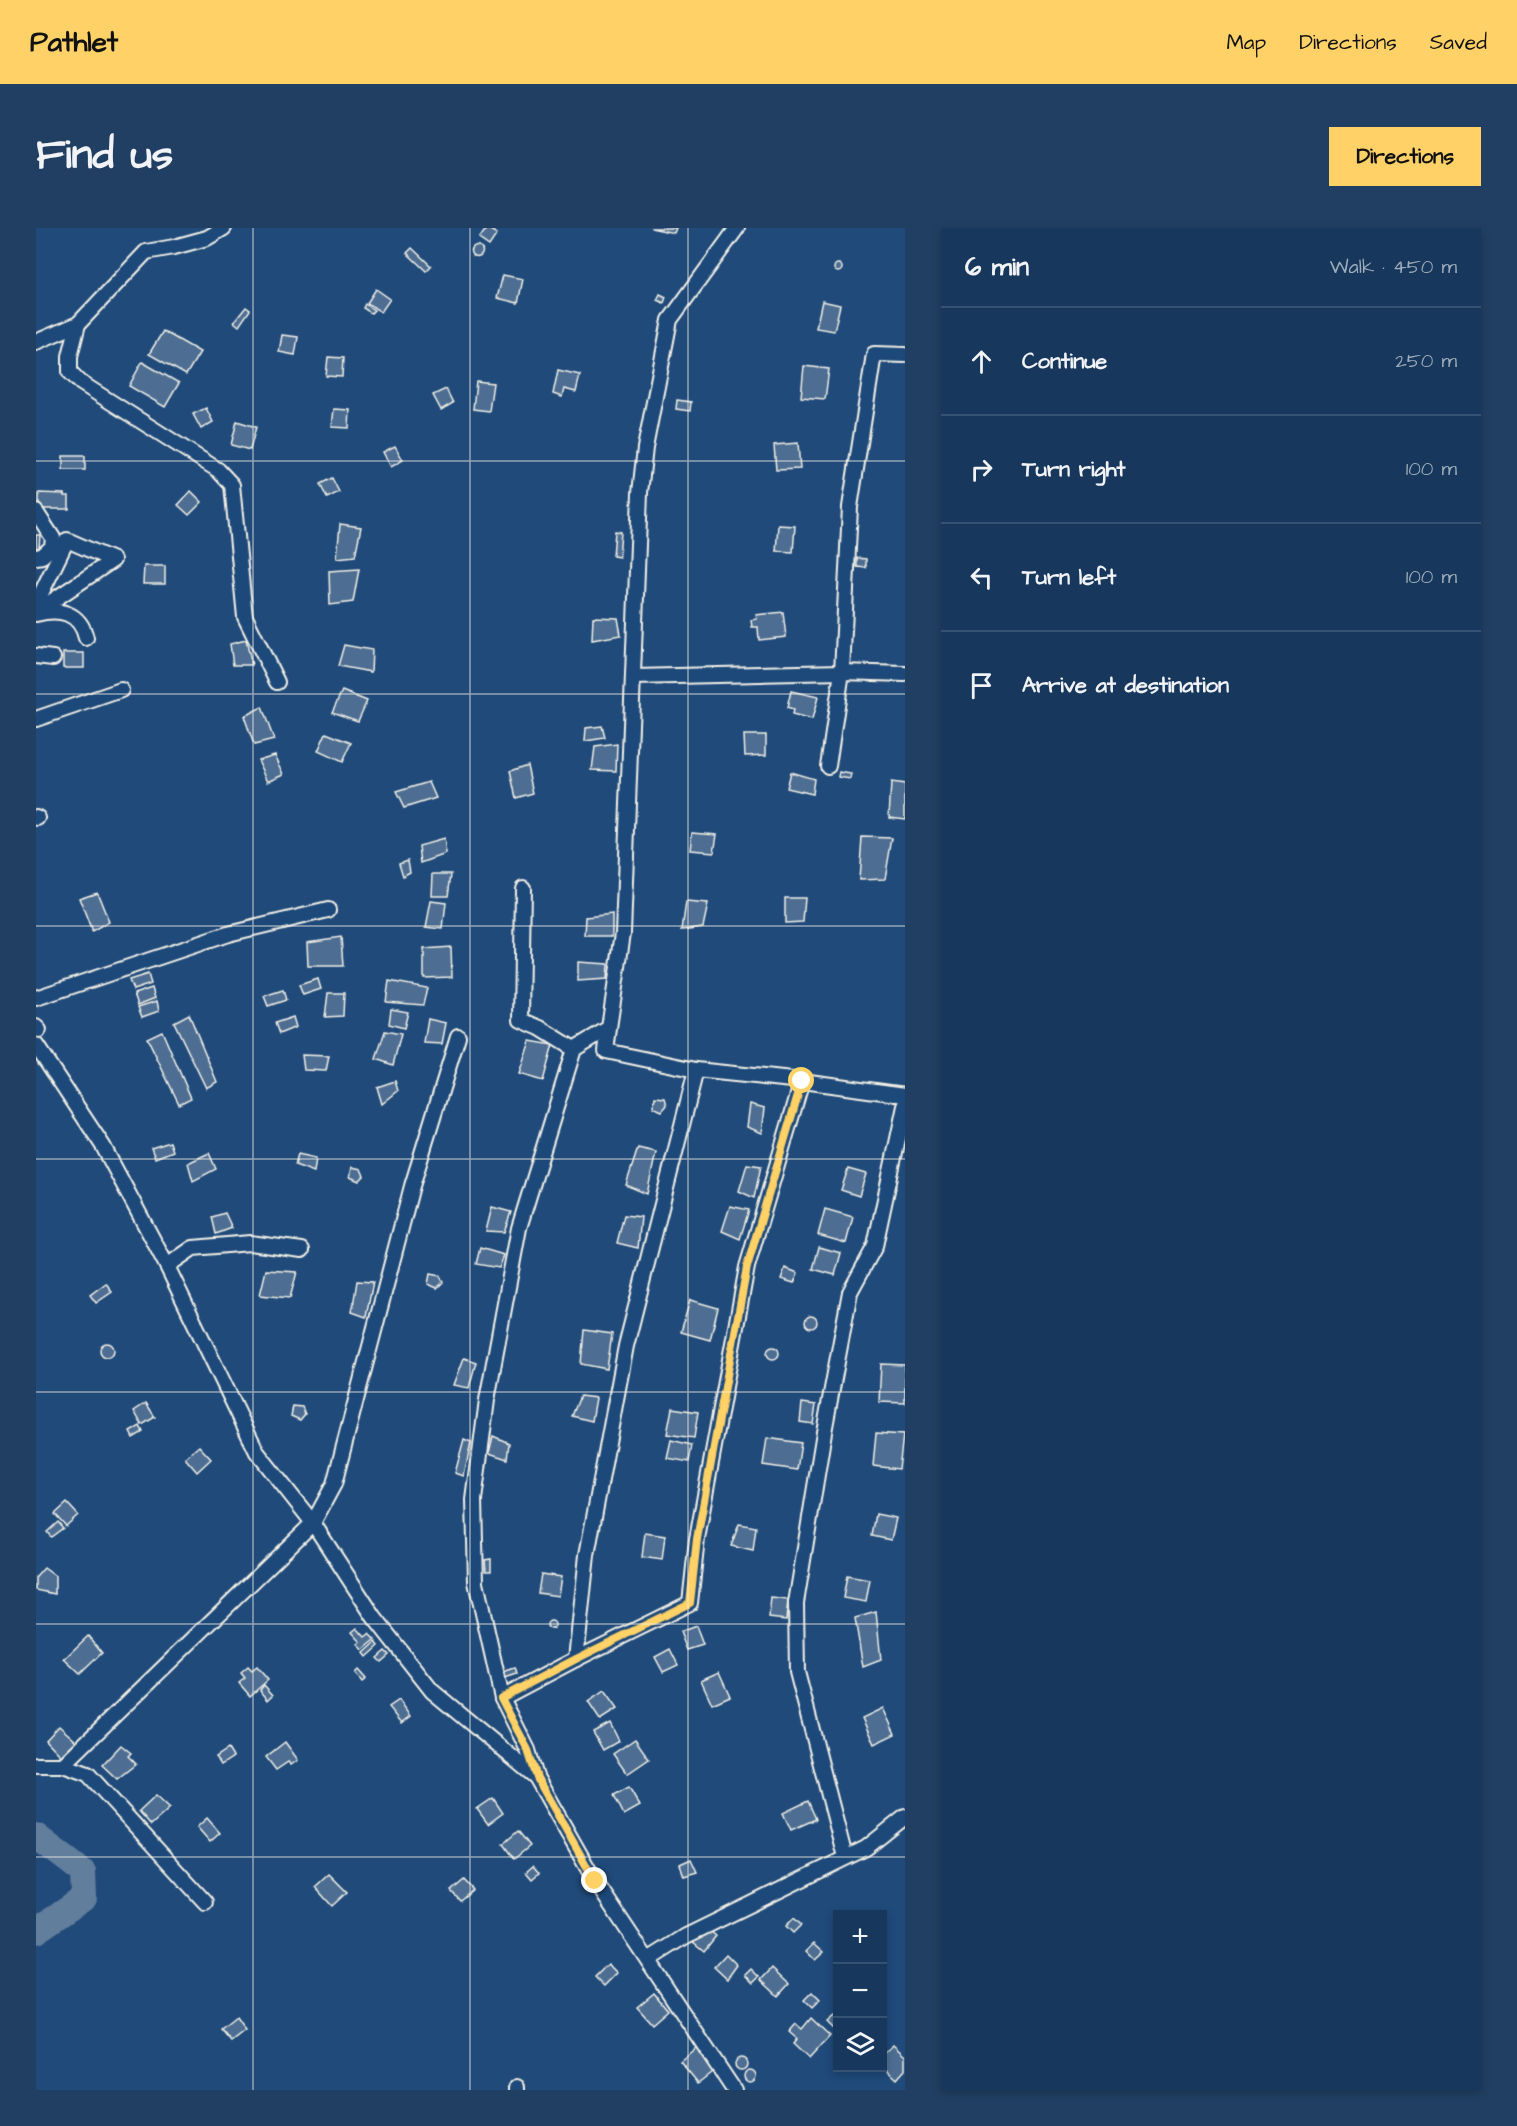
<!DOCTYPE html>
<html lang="en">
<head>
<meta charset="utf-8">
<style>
	body { margin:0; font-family:"Architects Daughter",sans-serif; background:#203f62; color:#f1f3f6 }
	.controls { position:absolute; right:18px; bottom:18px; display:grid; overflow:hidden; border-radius:0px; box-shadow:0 3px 9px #0003 }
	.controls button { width:54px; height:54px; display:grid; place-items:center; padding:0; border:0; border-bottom:2px solid #365272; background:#17385c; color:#f1f3f6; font:30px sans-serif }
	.stop { position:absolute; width:18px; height:18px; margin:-14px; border:4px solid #ffd166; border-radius:50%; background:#fff }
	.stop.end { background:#ffd166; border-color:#fff; box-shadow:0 2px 6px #0008 }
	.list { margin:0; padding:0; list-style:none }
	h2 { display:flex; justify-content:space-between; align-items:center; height:78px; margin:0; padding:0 24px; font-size:26px }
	h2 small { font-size:20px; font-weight:400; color:#9eacbb }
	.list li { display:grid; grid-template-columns:39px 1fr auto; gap:18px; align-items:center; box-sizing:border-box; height:108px; padding:0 24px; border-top:2px solid #365272 }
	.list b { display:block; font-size:22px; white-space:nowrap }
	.list em { font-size:20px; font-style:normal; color:#9eacbb }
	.icon { flex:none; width:33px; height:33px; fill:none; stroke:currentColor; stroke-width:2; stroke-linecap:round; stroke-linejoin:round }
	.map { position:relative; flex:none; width:869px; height:1862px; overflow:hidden; border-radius:0px }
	header { display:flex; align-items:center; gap:36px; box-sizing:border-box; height:84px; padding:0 30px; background:#ffd166; color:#111 }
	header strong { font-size:28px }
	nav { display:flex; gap:33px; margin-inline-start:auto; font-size:21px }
	.intro { display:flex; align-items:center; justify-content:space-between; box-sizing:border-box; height:144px; padding:0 36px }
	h1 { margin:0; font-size:42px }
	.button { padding:15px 27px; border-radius:0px; background:#ffd166; color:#111; font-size:21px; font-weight:700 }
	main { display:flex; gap:36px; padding:0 36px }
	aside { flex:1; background:#17385c; border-radius:0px; box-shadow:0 3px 9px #0003 }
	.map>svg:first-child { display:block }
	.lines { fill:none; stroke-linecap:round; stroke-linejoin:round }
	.river { stroke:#627e9d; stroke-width:26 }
	.building { fill:#4d6e92; stroke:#f4f1e8; stroke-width:1.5 }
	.street-casing { stroke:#f4f1e8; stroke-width:18 }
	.street { stroke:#1f4a7a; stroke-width:14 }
	.route { stroke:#ffd166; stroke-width:8 }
	.grid { fill:none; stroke:#f4f1e8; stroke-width:1.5; stroke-opacity:0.55 }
</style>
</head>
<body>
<header>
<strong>Pathlet</strong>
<nav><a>Map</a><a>Directions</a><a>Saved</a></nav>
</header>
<div class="intro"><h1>Find us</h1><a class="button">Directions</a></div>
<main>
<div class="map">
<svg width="869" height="1862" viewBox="0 0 869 1862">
	<rect width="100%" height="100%" fill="#1f4a7a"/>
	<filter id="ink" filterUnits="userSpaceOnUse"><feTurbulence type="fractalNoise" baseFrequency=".0167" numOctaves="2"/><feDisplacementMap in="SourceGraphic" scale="12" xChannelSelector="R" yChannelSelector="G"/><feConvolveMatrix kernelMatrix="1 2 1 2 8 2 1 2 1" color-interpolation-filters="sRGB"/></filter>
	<g filter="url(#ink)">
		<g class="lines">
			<path class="river" d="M0,1608L47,1644L48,1670L0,1703"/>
		</g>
		<g class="building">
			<path d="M451,0L461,6L453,18L443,11Z"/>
			<path d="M615,0H640L638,5Z"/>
			<circle cx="441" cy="24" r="5.5"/>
			<path d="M376,20L395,38L390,43L371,25Z"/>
			<circle cx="802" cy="40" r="4"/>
			<path d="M467,47L487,51L482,75L461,70Z"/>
			<path d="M340,61L354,71L345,84L331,75Z"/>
			<path d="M624,66L630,69L628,75L621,72Z"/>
			<path d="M786,73L804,77L798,103L780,100Z"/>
			<path d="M329,76L338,82L335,85L327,80Z"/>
			<path d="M210,79L214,82L203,98L198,94Z"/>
			<path d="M127,103L164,124L150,147L113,126Z"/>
			<path d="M246,107L262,109L259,127L243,124Z"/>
			<path d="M292,129L307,130L306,149L290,148Z"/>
			<path d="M106,134L143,155L129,179L93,158Z"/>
			<path d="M768,138L793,141L789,171L765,169Z"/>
			<path d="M522,142L544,147L540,164L528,161L526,169L517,166Z"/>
			<path d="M440,153L457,155L453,183L437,181Z"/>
			<path d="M410,161L417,175L405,182L397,167Z"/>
			<path d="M641,172L655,174L654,183L640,181Z"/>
			<path d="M170,180L177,194L165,201L157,186Z"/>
			<path d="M298,181L314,182L313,200L296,199Z"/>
			<path d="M201,193L220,199L214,222L195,217Z"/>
			<path d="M762,215L764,241L740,242L738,217Z"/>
			<path d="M359,218L367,232L355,239L347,224Z"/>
			<rect x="27" y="228" width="22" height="14"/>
			<path d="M296,250L303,264L291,270L284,256Z"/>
			<path d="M155,263L166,274L153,287L142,277Z"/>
			<path d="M3,265L28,266V268H33V281H3Z"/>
			<path d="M304,296L325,299L319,328L301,330Z"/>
			<path d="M742,297L759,298L757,324L740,323Z"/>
			<path d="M579,303L585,304L583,329L577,328Z"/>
			<path d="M0,307H4L3,320H0Z"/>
			<path d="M821,330L830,331V340L821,339Z"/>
			<path d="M108,338H129V356H107Z"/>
			<path d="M323,341L317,374L294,377L293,343Z"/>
			<path d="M747,384L750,409L723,412L722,399H716L715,392L721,391L720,387Z"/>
			<path d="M557,389L582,390L585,407L556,412Z"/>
			<path d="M210,412L216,437H197L194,416Z"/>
			<path d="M308,417L336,422L335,444L302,438Z"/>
			<rect x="27" y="425" width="21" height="15"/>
			<path d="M306,463L331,473L322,493L296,484Z"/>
			<path d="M755,463L782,469L776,492L756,487L757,482L751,480Z"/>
			<path d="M226,479L238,512L218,517L208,488Z"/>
			<path d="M566,498L569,510L549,513L550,500Z"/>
			<path d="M290,505L315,515L306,534L282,523Z"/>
			<path d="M708,507H730V527L709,528Z"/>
			<path d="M581,516L580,543L556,542L559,519Z"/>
			<path d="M239,527L248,546L232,553L222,532Z"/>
			<path d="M491,537L497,565L480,570L474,543Z"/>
			<path d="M754,544L778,551L776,566L750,560Z"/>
			<path d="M803,544L815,546L814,551L802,549Z"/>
			<path d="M393,554L400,570L368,580L360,564Z"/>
			<path d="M855,555L869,557V591L853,589Z"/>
			<path d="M656,604L681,606L678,624L654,622Z"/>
			<path d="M826,609L856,610L849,651L823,652Z"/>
			<path d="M408,611L410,626L385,635L383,618Z"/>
			<path d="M372,632L374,644L367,648L363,635Z"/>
			<path d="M397,646H415L412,668H396Z"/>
			<path d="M61,664L73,694L56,704L43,670Z"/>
			<path d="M749,670H769L767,694L749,695Z"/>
			<path d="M395,673L410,675L407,701L390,699Z"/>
			<path d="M650,674L672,676L667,699L646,702Z"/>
			<path d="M576,686V708H549L550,689Z"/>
			<path d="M305,709L307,738H272L271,714Z"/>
			<path d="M415,719L416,749L388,750V721Z"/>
			<path d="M542,734L572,736L571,751L542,753Z"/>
			<path d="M112,746L115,756L97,762L93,752Z"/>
			<path d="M282,751L285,761L267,767L263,757Z"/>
			<path d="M353,753L391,760L387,777L350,774Z"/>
			<path d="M116,760L119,770L102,777L98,766Z"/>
			<path d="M247,762L250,772L232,778L228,768Z"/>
			<path d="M292,765H308L307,788L289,789Z"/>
			<path d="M121,773L123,783L106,789L102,779Z"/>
			<path d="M355,781L372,784L368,800L353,796Z"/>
			<path d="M153,786L181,854L170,860L138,794Z"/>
			<path d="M257,789L260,799L243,806L239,795Z"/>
			<path d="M392,791L410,795L406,816L388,815Z"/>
			<path d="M126,803L155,870L143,876L111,810Z"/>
			<path d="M349,803L365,806L357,837L340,831Z"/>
			<path d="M494,813L517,817L507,853L483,846Z"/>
			<path d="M266,827L293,828L290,843L268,842Z"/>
			<path d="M359,853L362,863L346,876L341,859Z"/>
			<path d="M619,869L629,870L631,877L626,883L617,879Z"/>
			<path d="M714,876L729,880L726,905L711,899Z"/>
			<path d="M134,914L137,923L119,930L115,920Z"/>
			<path d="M602,920L620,924L611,966L590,957Z"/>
			<path d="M173,925L180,941L157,953L152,935Z"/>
			<path d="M262,926L280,930L278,944L259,937Z"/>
			<path d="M711,936L725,938L718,970L703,963Z"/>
			<path d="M316,939L325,941L328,948L323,953L314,949Z"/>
			<path d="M812,941L830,946L823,968L805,962Z"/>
			<path d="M694,978L713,982L704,1011L686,1003Z"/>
			<path d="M456,979L475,984L468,1004L450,1003Z"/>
			<path d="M789,981L817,989L810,1015L782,1007Z"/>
			<path d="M189,985L196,1000L180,1006L176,989Z"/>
			<path d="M588,987L605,989L602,1020L581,1015Z"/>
			<path d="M783,1019L805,1025L799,1047L777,1041Z"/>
			<path d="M444,1020L468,1027L463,1040L440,1036Z"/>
			<path d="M749,1040L762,1045L758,1055L745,1051Z"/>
			<path d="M230,1042L261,1044L254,1070L224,1067Z"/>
			<path d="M394,1046L404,1048L407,1054L401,1060L392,1056Z"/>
			<path d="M321,1053L337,1054L330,1089L316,1084Z"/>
			<path d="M70,1055L76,1064L60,1075L54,1067Z"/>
			<path d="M654,1072L682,1080L674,1112L645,1104Z"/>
			<circle cx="775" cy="1094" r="6"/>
			<path d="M548,1102L576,1106L571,1141L545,1136Z"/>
			<circle cx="71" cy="1122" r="7"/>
			<circle cx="737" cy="1125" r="6"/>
			<path d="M428,1130L440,1134L433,1160L418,1157Z"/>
			<path d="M845,1136L869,1137V1175L843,1174Z"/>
			<path d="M544,1168L560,1170L556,1193L536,1188Z"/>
			<path d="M110,1175L119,1189L106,1197L98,1183Z"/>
			<path d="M766,1175L780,1177L777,1196L764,1194Z"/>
			<path d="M257,1178L266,1179L269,1186L264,1192L255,1188Z"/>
			<path d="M636,1180L662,1184L658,1210L631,1206Z"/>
			<path d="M104,1198L107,1204L97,1210L94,1204Z"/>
			<path d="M840,1205L867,1207L863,1241L837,1238Z"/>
			<path d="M457,1208L473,1215L471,1231L453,1225Z"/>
			<path d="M731,1210L765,1215L761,1242L727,1237Z"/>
			<path d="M428,1212L435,1215L428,1248L419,1245Z"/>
			<path d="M635,1212L656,1217L653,1234L631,1230Z"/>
			<path d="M163,1218L175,1231L161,1244L149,1230Z"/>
			<path d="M31,1275L42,1287L30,1298L19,1286Z"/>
			<path d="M840,1286L860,1290L855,1312L836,1308Z"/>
			<path d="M22,1294L27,1300L15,1309L11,1304Z"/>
			<path d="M703,1296L720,1299L717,1323L695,1318Z"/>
			<path d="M609,1305L629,1308L626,1332L606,1329Z"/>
			<path d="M455,1331V1343H450L449,1332Z"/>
			<path d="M8,1340L19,1348V1366L0,1362V1349Z"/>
			<path d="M505,1346L525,1349L522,1368L502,1365Z"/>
			<path d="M811,1348L834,1352L830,1374L807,1370Z"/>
			<path d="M735,1370L752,1372L750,1392L733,1390Z"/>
			<path d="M840,1384L845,1432L827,1439L819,1390Z"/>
			<circle cx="515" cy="1397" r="4"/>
			<path d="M660,1398L667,1417L651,1422L644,1404Z"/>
			<path d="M321,1400L329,1409L333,1406L339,1412L327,1422L322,1416L325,1414L316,1404Z"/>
			<path d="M52,1408L66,1425L44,1446L28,1431Z"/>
			<path d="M340,1414L343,1418L331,1429L328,1425Z"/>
			<path d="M634,1421L642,1437L627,1444L619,1429Z"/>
			<path d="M349,1423L353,1427L345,1434L341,1430Z"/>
			<path d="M212,1439L216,1443L221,1439L232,1452L214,1468L203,1455L209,1450L205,1445Z"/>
			<path d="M479,1440L481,1446L469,1450L467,1444Z"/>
			<path d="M322,1442L330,1451L326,1454L319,1445Z"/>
			<path d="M683,1444L694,1468L676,1476L665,1452Z"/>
			<path d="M228,1457L237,1467L232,1472L224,1462Z"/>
			<path d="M568,1463L581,1481L564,1492L552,1474Z"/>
			<path d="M363,1472L375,1488L366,1495L353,1479Z"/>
			<path d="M847,1480L859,1506L838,1516L826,1490Z"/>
			<path d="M574,1495L583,1513L567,1522L557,1504Z"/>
			<path d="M23,1498L41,1514L26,1529L10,1512Z"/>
			<path d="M599,1511L613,1531L591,1546L577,1526Z"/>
			<path d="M249,1514L262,1532L255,1537L252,1534L240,1542L230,1529Z"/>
			<path d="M85,1517L95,1525L92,1528L100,1536L81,1551L66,1537Z"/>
			<path d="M192,1521L197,1529L185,1537L180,1529Z"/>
			<path d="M593,1559L604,1578L588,1587L578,1567Z"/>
			<path d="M120,1567L134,1580L115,1597L103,1583Z"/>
			<path d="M457,1570L467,1585L452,1596L441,1581Z"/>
			<path d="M772,1573L780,1591L755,1602L747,1585Z"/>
			<path d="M171,1590L184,1605L174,1614L161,1599Z"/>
			<path d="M482,1603L494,1618L478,1631L467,1616Z"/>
			<path d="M655,1631L661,1644L648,1648L644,1636Z"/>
			<path d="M497,1638L503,1645L496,1651L490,1644Z"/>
			<path d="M293,1646L311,1664L296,1678L279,1659Z"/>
			<path d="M428,1652L437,1662L424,1673L415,1663Z"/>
			<path d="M758,1690L765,1697L757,1705L750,1698Z"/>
			<path d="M673,1702L680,1708L668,1723L650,1708Z"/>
			<path d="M778,1715L788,1724L779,1732L770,1723Z"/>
			<path d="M690,1726L701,1737L691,1751L678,1739Z"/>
			<path d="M572,1736L581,1745L568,1758L559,1749Z"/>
			<path d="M736,1740L753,1756L742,1768L725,1752Z"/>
			<path d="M715,1741L723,1749L717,1755L709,1747Z"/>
			<path d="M776,1764L784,1772L776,1780L768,1772Z"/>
			<path d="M618,1765L632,1782L616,1796L601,1779Z"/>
			<path d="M798,1788L802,1791V1800L799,1802L791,1794Z"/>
			<path d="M200,1789L209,1802L195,1813L185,1801Z"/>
			<path d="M775,1790L794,1808L773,1831L757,1816L761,1811L753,1804L760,1796L766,1801Z"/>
			<path d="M857,1817L869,1828V1842L861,1851L846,1837V1828Z"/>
			<path d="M661,1819L680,1841L662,1855L644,1833Z"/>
			<circle cx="705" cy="1836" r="6"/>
			<circle cx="714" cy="1848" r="6"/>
		</g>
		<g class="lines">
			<g class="street-casing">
				<g id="street">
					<path d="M42,96L34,128V144L45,155L182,242L196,257L209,389L241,454"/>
					<path d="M0,114L42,96L110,24L138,19L171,10L188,0"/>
					<path d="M0,284L17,310L16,319L6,328L0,329"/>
					<path d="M0,376L31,312L77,332L0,384"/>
					<path d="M0,386C24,380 44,384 50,410"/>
					<path d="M0,428L17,430"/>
					<path d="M598,449L806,444L869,446"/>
					<path d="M0,491L85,462"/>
					<path d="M792,538L806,444L814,279L838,126L869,127"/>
					<path d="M0,589L2,590"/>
					<path d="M487,660L485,792L504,800L538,821"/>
					<path d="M0,770L192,706L292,682"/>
					<path d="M0,799L3,802"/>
					<path d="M573,800L570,823L660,842"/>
					<path d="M0,817L67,918L131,1038L221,1224L277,1295L338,1389L396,1463L500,1549L559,1653L698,1862"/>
					<path d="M131,1038L157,1020L214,1015L266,1022"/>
					<path d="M540,1431L551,1327L590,1118L660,842L766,853L869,867"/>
					<path d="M466,1470L540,1431L654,1375L661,1311L711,1039L766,853"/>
					<path d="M0,1537H27"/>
					<path d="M500,1549L492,1522L466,1470L440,1354L438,1272L451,1172L483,1000L538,821L573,800L587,705L604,265L609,220L634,92L701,0"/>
					<path d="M809,1629L761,1444L760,1375L788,1204L814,1064L839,1018L869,878"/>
					<path d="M169,1674L52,1546L27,1537L277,1295L298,1256L376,958L422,808"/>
					<path d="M612,1732L650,1708L830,1620L869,1589"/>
					<path d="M481,1862V1859"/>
				</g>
			</g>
			<use href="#street" class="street"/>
		</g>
	</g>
	<g class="lines" filter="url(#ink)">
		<path class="route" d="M559,1653L501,1550L492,1522L465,1470L540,1431L654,1375L661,1311L711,1039L766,853"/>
	</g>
	<path class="grid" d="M217,0V1862M434,0V1862M652,0V1862M0,233H869M0,466H869M0,698H869M0,931H869M0,1164H869M0,1396H869M0,1629H869"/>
</svg>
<div class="controls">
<button>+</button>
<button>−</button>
<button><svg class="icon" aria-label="layers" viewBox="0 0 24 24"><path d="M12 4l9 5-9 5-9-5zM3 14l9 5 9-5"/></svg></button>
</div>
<div class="stop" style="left:766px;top:853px"></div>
<div class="stop end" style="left:559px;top:1653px"></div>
</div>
<aside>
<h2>6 min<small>Walk · 450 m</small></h2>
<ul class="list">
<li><svg class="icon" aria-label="ahead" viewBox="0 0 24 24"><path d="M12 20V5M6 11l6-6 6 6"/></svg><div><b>Continue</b></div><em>250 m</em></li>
<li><svg class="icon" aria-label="right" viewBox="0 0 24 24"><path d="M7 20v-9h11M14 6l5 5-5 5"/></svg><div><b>Turn right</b></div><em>100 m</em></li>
<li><svg class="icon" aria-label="left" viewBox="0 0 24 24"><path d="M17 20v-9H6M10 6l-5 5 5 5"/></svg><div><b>Turn left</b></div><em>100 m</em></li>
<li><svg class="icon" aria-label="arrive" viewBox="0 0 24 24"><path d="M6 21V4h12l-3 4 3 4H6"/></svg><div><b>Arrive at destination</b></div></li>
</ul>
</aside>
</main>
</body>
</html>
